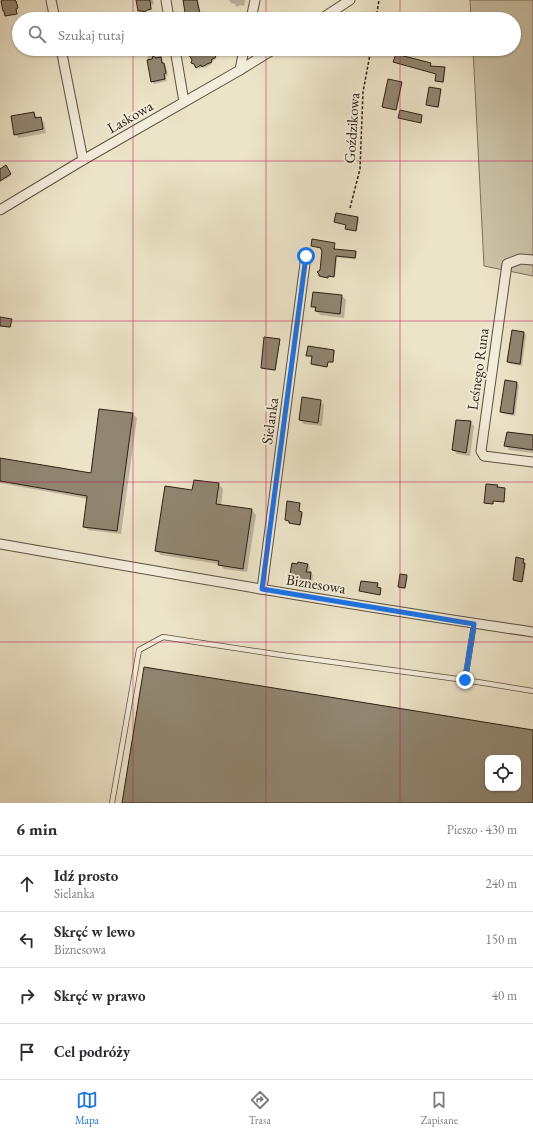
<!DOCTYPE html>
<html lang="pl">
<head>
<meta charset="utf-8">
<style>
	body { margin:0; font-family:"EB Garamond",serif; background:#f2f2f3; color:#2b2b33 }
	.controls { position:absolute; right:12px; bottom:12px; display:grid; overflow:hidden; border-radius:8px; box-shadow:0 1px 3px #0004 }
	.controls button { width:36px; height:36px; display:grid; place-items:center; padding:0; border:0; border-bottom:1px solid #e1e1e2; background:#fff; color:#2b2b33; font:20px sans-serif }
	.stop { position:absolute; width:12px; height:12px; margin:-9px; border:3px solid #1a73e8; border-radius:50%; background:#fff }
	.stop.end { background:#1a73e8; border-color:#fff; box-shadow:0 1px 4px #0008 }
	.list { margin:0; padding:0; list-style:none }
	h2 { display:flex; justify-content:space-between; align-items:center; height:52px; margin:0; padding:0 16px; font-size:17px }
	h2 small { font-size:13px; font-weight:400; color:#7c7c81 }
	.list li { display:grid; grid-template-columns:26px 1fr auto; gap:12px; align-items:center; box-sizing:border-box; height:56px; padding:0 16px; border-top:1px solid #e1e1e2 }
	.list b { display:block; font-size:15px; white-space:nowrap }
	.list p { margin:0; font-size:13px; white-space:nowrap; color:#7c7c81 }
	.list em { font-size:13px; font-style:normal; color:#7c7c81 }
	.icon { flex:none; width:22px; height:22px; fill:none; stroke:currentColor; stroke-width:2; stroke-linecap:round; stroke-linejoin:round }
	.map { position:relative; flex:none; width:533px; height:803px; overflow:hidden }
	.search { position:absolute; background:#fff; box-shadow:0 1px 3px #0004; left:12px; right:12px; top:12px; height:44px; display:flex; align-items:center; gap:10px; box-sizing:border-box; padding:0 14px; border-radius:22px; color:#7c7c81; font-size:15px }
	.sheet { height:276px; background:#fff }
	nav { display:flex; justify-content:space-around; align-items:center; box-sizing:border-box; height:56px; border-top:1px solid #e1e1e2; background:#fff; font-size:11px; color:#7c7c81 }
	nav a { display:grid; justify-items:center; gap:2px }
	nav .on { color:#1a73e8 }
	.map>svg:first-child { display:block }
	.green { fill:#cbc3a9; stroke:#7c725e }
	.shadow { fill:#0003 }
	.building { fill:#908671; stroke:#2c2013; fill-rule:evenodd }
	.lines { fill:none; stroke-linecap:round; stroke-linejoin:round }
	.service-casing { stroke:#5c5140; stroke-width:6 }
	.minor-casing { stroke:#5c5140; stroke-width:11 }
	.path { stroke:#2c2013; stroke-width:1.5; stroke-dasharray:3 2; stroke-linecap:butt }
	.service { stroke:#f3eddb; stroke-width:4.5 }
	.minor { stroke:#f3eddb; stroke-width:9 }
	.route { stroke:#1a73e8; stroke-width:5 }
	.grid { fill:none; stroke:#c2185b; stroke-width:1; stroke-opacity:0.55 }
	.labels { text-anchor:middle; stroke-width:4; stroke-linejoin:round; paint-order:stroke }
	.street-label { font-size:15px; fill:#2c2013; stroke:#f3eddb }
</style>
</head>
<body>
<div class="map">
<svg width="533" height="803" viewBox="0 0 533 803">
	<rect width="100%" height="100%" fill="#ece4c8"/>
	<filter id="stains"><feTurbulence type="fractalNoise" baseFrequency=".005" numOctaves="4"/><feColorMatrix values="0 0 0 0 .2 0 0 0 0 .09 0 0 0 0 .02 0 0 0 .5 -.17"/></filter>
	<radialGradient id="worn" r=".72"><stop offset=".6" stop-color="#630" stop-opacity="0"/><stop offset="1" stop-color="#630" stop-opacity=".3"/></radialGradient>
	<path class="green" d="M470,0H533V276L484,266L473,49H514V19H471Z"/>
	<g class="shadow">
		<path d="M3,0H16L18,9H16L17,14L7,16L6,15Z"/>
		<path d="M137,0H153L154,4L151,5L152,10L140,13L139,11Z"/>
		<path d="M184,0H198L202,19H186Z"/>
		<path d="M229,0H247H245L244,6L240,5L237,7L235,4L231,3Z"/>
		<path d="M146,49H161L163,63L166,66L168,75L166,76L167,81L154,84L152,81Z"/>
		<path d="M203,49H211L216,59L211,62L212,64L205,68L203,66L199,69L196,65L192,63Z"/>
		<path d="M394,62L431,64L432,65L431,67L444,68L445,69L444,83L436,81L437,74Z"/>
		<path d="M401,83L402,84L397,110L384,108L383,107Z"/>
		<path d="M440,90L441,91L439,108L428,106L427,105Z"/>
		<path d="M34,113L38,118H40L44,122L46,133L19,138L15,134Z"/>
		<path d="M6,168L11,176L0,182V170Z"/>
		<path d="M358,218L359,219L357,231L347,230L346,229Z"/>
		<path d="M334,244L335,245V250L356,252L357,253L356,259L337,257L335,277L329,276V278L321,277L320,276L322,248L312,246Z"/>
		<path d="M342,296L346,300L344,318L320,315L312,306Z"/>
		<path d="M0,318L11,320L12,321L11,328L0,326Z"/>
		<path d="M524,333L526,335L522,366L511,364L508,362Z"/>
		<path d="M279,340L280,341L276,371L263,369L262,368Z"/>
		<path d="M334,350L335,351L333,363L328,362V367L313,365L312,364L313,357L307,355Z"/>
		<path d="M517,383L519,385L515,416L504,414L501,412Z"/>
		<path d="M320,401L324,405L322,426L304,424L300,420Z"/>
		<path d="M133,414L137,418L121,534L88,530L84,526L88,499L0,483V459L91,475Z"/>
		<path d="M470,422L474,426L470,456L457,454L453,450Z"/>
		<path d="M533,436V453L509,450L506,446Z"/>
		<path d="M195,481L219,484L223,489L221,506L252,510L256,515L247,572L224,569L219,564L161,555L156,551L193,491Z"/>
		<path d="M497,486L498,488L505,490L504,502L494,501V504H486L485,503Z"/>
		<path d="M299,504L300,505L299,512L303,514L300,525L291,524L290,521L286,520Z"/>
		<path d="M523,560L524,561V564L526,565L523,582L515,581L514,580Z"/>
		<path d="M307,565L310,567L309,573H311L313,576L312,583L293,581L290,578Z"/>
		<path d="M407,576L408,577L405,589L400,588L399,587Z"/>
		<path d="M378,584L379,585L378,588L381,589L380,595L360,591Z"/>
	</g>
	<g class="building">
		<path d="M2,0H15V1H16L18,8L16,9L17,14L5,16L4,11H3L1,1Z"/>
		<path d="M136,0H150L151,9L147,10L145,12L142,11H138Z"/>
		<path d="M183,0H197L201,19H186Z"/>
		<path d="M201,49H214L213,53L216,57L211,60L212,62L207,64L202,67L201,65L196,68L194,64L191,63L192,60L189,55Z"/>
		<path d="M396,54L431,63L430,66L445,67L443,82L435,81L436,74L393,62Z"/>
		<path d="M153,56L156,58L161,57L162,63H164L166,73L164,74L165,79L151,82L147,60L152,59Z"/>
		<path d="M388,79L402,82L396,110L382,107Z"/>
		<path d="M429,87L441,89L438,107L426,105Z"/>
		<path d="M400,110L422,115L421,123L398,118Z"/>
		<path d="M34,112L35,118L41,117L43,129L14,135L11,116Z"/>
		<path d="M6,165L11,174L0,181V169Z"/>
		<path d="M336,213L358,217L356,231L345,229L346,225L334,222Z"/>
		<path d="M312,239L335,243L334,249L356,251L355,258L336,256L334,277L328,276V278L319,276V274L317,272L320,270L322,251L321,250V248L311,246Z"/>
		<path d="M313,292L342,295L340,314L315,311L316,307H311Z"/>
		<path d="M0,317L12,319L10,327L0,326Z"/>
		<path d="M512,330L524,332L520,364L507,362Z"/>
		<path d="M264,337L280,339L275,370L261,368Z"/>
		<path d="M308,346L334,350L333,362H328L327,367L311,364L312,356H306Z"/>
		<path d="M505,380L517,382L513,414L500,412Z"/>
		<path d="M302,397L321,400L318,423L299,420Z"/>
		<path d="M99,409L133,413L117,531L83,527L87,496L0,481V458L91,473Z"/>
		<path d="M456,420L471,421L466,453L452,450Z"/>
		<path d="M507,432L533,435V450L504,446Z"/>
		<path d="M194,480L219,483L216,504L252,509L243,569L218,565L219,561L155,551L165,486L192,490Z"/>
		<path d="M486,484L498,485L497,487L505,488L504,502L493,501V504L484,503Z"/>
		<path d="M287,501L300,503L299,511L302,512L300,525L289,523V521L285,520Z"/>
		<path d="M516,557L524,559L523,563H525L522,582L513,580Z"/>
		<path d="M298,562L308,564L306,572H311L310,581L289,579L292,563L297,564Z"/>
		<path d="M400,574L407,575L405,588L398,587Z"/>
		<path d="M361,581L378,583L377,587L381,588L380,595L359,591Z"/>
		<path d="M144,667L533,730V803H122ZM488,758H518V788H488Z"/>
	</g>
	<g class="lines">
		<g class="service-casing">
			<g id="service">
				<path d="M465,680L474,624"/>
				<path d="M112,803L139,650L163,637L281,655L465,680L533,691"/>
			</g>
		</g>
		<g class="minor-casing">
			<g id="minor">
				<path d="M51,0L55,19"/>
				<path d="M166,0L169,19"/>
				<path d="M251,19L255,0"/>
				<path d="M321,19L350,0"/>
				<path d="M61,49L83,160"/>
				<path d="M175,49L184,102"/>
				<path d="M240,70L244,49"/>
				<path d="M0,210L83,160L240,70L274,49"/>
				<path d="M533,260L520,259L507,264L481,451L484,456L533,462"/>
				<path d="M0,544C177,575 355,606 533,632"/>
				<path d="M262,589L306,256"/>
			</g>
		</g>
		<g class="path">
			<path d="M376,19L379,0"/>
			<path d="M350,208L360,169L363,92L371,49"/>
		</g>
		<use href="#service" class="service"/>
		<use href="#minor" class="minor"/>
	</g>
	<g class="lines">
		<path class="route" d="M306,256L262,589L474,624L465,680"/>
	</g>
	<path class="grid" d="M133,0V19M266,0V19M400,0V19M133,49V803M266,49V803M400,49V803M0,161H533M0,321H533M0,482H533M0,642H533"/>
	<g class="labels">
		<g class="street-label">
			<text transform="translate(130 117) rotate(-30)" y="5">Laskowa</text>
			<text transform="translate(352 128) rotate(-86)" y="5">Goździkowa</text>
			<text transform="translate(478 369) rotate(-82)" y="5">Leśnego Runa</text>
			<text transform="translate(270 421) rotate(-82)" y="5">Sielanka</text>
			<text transform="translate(316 584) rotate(9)" y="5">Biznesowa</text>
		</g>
	</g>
	<rect width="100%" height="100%" filter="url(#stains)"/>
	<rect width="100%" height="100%" fill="url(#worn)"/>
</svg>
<div class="controls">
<button><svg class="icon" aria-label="locate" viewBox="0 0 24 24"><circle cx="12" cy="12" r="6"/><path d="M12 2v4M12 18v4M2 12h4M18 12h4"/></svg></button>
</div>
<div class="stop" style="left:306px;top:256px"></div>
<div class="stop end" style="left:465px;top:680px"></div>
<div class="search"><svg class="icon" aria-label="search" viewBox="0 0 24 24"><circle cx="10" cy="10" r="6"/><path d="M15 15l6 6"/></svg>Szukaj tutaj</div>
</div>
<section class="sheet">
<h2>6 min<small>Pieszo · 430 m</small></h2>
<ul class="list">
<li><svg class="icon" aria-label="ahead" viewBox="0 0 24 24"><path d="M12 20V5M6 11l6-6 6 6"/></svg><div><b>Idź prosto</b><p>Sielanka</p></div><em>240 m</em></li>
<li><svg class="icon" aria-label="left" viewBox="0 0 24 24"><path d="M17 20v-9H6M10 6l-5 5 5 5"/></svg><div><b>Skręć w lewo</b><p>Biznesowa</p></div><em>150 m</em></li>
<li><svg class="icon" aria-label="right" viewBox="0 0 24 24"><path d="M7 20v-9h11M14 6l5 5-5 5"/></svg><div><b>Skręć w prawo</b></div><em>40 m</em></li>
<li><svg class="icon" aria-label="arrive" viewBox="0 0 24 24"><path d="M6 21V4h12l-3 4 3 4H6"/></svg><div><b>Cel podróży</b></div></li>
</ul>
</section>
<nav>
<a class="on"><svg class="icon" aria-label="map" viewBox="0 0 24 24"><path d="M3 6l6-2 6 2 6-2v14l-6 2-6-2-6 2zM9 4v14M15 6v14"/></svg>Mapa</a>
<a><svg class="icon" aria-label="directions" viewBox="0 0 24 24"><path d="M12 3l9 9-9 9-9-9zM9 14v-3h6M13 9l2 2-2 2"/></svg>Trasa</a>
<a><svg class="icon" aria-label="saved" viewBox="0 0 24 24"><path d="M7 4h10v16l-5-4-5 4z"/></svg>Zapisane</a>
</nav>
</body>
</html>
